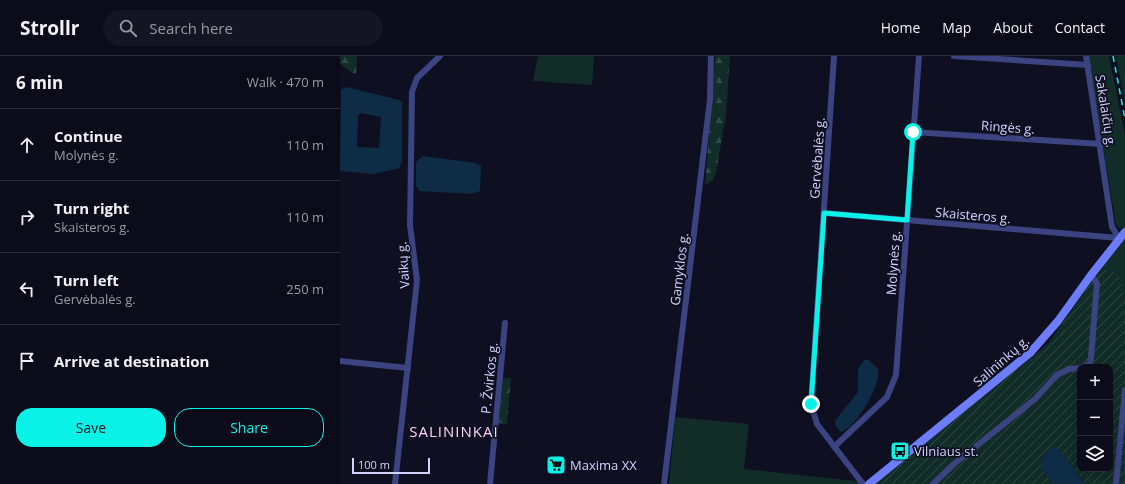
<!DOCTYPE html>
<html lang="en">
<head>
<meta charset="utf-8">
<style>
	body { margin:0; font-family:"Open Sans",sans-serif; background:#141423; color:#f1f3f6 }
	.controls { position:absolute; right:12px; bottom:12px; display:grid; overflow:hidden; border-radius:8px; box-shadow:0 2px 10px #0003 }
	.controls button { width:36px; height:36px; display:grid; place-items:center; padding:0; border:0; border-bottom:1px solid #2b2b39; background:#0b0b1a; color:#f1f3f6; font:20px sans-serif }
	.scale { position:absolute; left:12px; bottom:10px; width:78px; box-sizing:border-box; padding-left:4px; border:2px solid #d2d3fd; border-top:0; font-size:11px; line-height:14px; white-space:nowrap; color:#d2d3fd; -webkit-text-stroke:3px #0f0f22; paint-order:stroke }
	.stop { position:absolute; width:12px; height:12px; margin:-9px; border:3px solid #09f2e8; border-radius:50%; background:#fff }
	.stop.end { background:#09f2e8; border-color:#fff; box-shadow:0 1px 4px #0008 }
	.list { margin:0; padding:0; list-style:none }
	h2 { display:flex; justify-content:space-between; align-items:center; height:52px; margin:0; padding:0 16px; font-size:17px }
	h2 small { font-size:13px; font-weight:400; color:#9a9ba2 }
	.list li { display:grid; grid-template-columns:26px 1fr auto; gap:12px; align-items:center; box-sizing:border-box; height:72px; padding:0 16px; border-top:1px solid #2b2b39 }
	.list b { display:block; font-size:15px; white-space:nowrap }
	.list p { margin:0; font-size:13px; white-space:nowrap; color:#9a9ba2 }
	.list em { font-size:13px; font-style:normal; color:#9a9ba2 }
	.actions { display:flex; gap:8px; padding:12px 16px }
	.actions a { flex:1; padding:9px 0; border:1px solid #09f2e8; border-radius:16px; text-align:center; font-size:14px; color:#09f2e8 }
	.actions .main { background:#09f2e8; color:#111 }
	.icon { flex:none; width:22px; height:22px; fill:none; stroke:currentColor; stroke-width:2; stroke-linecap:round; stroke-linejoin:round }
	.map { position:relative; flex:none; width:785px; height:428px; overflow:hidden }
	header { display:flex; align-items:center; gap:24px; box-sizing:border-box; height:56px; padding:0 20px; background:#0b0b1a; border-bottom:1px solid #2b2b39 }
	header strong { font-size:19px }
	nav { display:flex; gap:22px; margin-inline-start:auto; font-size:14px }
	.search { width:280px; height:36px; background:#141423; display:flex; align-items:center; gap:10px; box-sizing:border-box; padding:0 14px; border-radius:22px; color:#9a9ba2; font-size:15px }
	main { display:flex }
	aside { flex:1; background:#0b0b1a }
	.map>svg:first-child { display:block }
	.grass { fill:#122c28 }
	.forest { fill:url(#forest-firs) }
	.garden { fill:url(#garden-furrows); fill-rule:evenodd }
	.water { fill:#0f2c46; fill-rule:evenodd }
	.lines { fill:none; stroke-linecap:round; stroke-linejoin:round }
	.street { stroke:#3b4380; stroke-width:6 }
	.secondary { stroke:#6d7dfa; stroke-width:8 }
	.rail { stroke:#09f2e8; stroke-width:1.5; stroke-dasharray:6 5; stroke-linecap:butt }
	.route { stroke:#09f2e8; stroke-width:5 }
	.labels { text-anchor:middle; stroke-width:3.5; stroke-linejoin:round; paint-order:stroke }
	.street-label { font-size:13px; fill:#d2d3fd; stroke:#0f0f22 }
	.poi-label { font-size:13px; fill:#d2d3fd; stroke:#0f0f22; text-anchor:start }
	.quarter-label { font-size:15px; letter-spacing:1px; fill:#fdd4f4; stroke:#0f0f22 }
</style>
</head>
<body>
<header>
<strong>Strollr</strong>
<div class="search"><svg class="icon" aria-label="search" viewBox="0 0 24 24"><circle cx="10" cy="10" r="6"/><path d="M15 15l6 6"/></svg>Search here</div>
<nav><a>Home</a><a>Map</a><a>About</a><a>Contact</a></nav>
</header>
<main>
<aside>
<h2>6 min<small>Walk · 470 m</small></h2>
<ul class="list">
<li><svg class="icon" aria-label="ahead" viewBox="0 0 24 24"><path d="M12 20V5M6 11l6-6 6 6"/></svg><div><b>Continue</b><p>Molynės g.</p></div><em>110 m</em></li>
<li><svg class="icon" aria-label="right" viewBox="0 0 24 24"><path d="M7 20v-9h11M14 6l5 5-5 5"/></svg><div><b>Turn right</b><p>Skaisteros g.</p></div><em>110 m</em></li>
<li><svg class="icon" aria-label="left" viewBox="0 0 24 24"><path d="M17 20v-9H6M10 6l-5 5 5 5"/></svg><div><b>Turn left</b><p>Gervėbalės g.</p></div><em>250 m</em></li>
<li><svg class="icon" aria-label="arrive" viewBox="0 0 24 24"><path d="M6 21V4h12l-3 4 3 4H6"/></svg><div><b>Arrive at destination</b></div></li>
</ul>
<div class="actions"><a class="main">Save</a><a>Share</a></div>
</aside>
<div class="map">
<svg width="785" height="428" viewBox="0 0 785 428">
	<defs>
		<pattern id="forest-firs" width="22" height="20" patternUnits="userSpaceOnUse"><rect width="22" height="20" fill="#122c28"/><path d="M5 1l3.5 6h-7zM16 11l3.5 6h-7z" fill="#344a48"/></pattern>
		<pattern id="garden-furrows" width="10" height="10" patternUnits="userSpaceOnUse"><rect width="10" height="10" fill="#122c28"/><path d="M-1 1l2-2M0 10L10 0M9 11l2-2" fill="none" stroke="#344a48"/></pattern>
	</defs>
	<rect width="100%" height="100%" fill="#0f0f22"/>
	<g class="grass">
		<path d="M198,0H254L252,29L193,25Z"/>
		<path d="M748,0H769L785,79V171L780,173L776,169Z"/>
		<path d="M776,0H785V46Z"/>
		<path d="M785,182V243L779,217L761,212Z"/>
		<path d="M335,361L409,368L404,413L525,426L523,428H329Z"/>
	</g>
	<g class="forest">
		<path d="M0,0H17L16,19L0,8Z"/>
		<path d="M375,0H390L386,58L376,117L372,125L365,129Z"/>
		<path d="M163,322H171L167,368H159Z"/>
	</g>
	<path class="garden" d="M761,212L779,217L785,243V428H745L721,396C712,390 709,396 702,402L701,412L714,428H535L708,288ZM740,311H770V413H740Z"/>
	<g class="water">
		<path d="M6,31L59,44L62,46V106L59,112L34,118L0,115L1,34ZM21,57L41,61L39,92L17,91L18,59Z"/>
		<path d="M83,100L136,107L141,110L140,135L132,138L80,135L76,130V106Z"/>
		<path d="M524,304H529L538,313C541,330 517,370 501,376L496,371L495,365L518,336V313Z"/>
		<path d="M712,392H716L721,396L745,428H714C700,411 694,409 712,392Z"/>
	</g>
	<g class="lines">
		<g class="street">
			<path d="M494,0L471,348L477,368L523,428"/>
			<path d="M614,0L748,9"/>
			<path d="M746,0L772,171L779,182"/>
			<path d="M573,76L761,88"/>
			<path d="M484,157L779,182"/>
			<path d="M0,305L68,312"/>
			<path d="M743,311L749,308L751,302L757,227L751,219"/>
			<path d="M494,391L547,341L556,319L579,0"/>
			<path d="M55,428L77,224L70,169L72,36L77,22L100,0"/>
			<path d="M150,428L165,267"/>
			<path d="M324,428L370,43L371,0"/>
			<path d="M593,428L614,408L695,343L717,319L729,313L740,312"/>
			<path d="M776,428L785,334"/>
		</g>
		<path class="secondary" d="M529,428L690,297L718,265L751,219L785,176"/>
		<path class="rail" d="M773,0L785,63"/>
	</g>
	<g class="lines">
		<path class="route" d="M471,348L484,157L567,164L573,76"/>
	</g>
	<defs>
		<g id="bus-square" transform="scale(1)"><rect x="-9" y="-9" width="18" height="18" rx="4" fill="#09f2e8" stroke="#0f0f22"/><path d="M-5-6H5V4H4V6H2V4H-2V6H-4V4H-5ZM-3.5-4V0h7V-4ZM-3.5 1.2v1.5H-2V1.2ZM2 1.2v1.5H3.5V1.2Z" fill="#111"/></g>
		<g id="supermarket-square" transform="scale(1)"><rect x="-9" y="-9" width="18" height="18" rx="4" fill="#09f2e8" stroke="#0f0f22"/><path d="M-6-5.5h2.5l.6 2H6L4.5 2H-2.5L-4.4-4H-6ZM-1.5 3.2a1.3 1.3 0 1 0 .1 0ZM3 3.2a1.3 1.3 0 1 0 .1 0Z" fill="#111"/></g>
	</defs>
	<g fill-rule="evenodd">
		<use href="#bus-square" x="560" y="395"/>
		<use href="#supermarket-square" x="216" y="409"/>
	</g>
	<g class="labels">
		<g class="street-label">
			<text transform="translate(766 55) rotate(81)" y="5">Sakalaičių g.</text>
			<text transform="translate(668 71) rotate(4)" y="5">Ringės g.</text>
			<text transform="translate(477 102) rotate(-86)" y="5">Gervėbalės g.</text>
			<text transform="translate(633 159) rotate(5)" y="5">Skaisteros g.</text>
			<text transform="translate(553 207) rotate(-86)" y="5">Molynės g.</text>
			<text transform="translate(63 209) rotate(-94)" y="5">Vaikų g.</text>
			<text transform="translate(339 213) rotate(-83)" y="5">Gamyklos g.</text>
			<text transform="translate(661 305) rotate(-41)" y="5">Salininkų g.</text>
			<text transform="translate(149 322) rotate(-84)" y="5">P. Žvirkos g.</text>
		</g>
		<g class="poi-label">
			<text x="574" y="400">Vilniaus st.</text>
			<text x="230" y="414">Maxima XX</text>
		</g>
		<g class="quarter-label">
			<text x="114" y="381">SALININKAI</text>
		</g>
	</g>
</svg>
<div class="controls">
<button>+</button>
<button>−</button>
<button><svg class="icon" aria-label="layers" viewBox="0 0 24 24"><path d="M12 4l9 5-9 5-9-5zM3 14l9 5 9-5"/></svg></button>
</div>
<div class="scale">100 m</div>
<div class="stop" style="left:573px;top:76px"></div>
<div class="stop end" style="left:471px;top:348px"></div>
</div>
</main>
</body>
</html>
